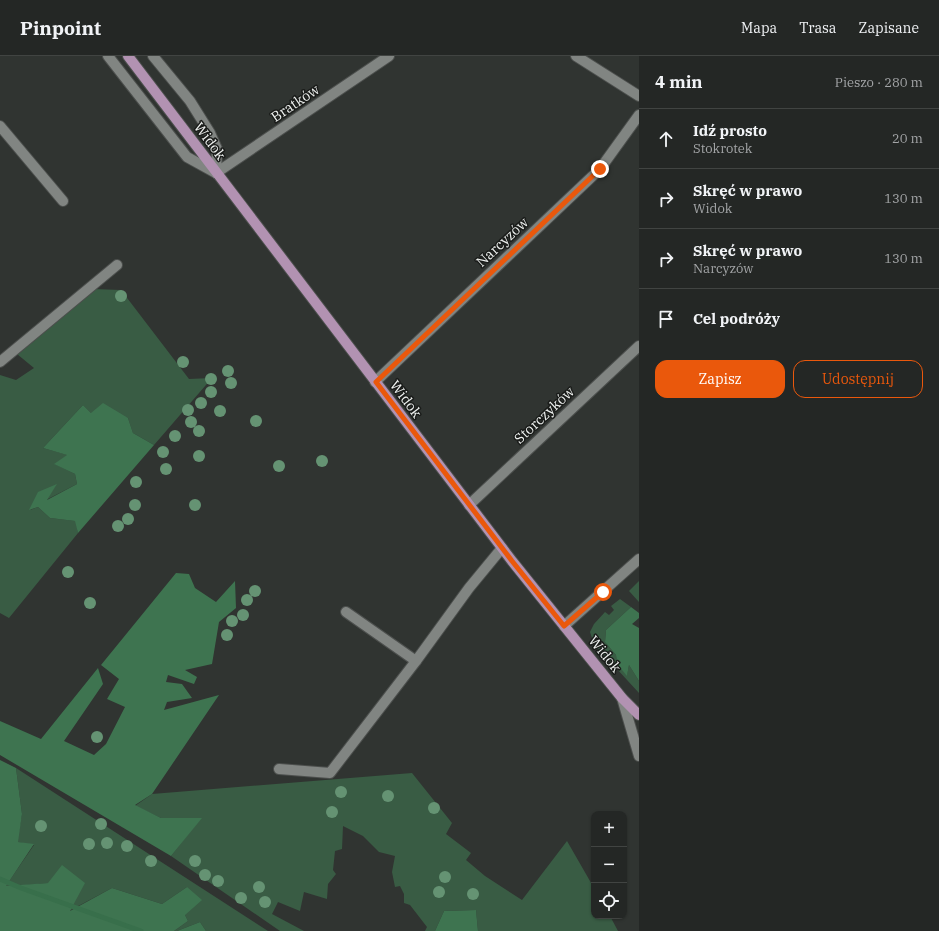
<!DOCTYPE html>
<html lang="pl">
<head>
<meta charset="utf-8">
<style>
	body { margin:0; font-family:"IBM Plex Serif",serif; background:#2c2f2d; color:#f1f3f6 }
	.controls { position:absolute; right:12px; bottom:12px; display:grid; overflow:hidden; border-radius:8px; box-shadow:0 1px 3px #0004 }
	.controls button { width:36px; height:36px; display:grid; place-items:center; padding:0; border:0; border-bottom:1px solid #414442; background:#242725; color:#f1f3f6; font:20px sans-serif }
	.stop { position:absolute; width:12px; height:12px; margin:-9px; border:3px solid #ea580c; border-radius:50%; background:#fff }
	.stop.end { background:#ea580c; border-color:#fff; box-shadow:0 1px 4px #0008 }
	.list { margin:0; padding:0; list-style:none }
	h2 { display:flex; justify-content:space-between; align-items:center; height:52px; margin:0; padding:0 16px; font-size:17px }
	h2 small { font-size:13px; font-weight:400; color:#a3a5a7 }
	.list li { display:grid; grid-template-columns:26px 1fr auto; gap:12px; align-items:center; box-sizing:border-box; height:60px; padding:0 16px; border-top:1px solid #414442 }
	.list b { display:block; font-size:15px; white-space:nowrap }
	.list p { margin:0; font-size:13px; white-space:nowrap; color:#a3a5a7 }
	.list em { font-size:13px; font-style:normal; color:#a3a5a7 }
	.actions { display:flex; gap:8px; padding:12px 16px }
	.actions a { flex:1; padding:9px 0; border:1px solid #ea580c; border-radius:12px; text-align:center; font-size:14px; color:#ea580c }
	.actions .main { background:#ea580c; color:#fff }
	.icon { flex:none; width:22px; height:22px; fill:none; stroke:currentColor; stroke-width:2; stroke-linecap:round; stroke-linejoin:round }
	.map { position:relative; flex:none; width:639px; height:875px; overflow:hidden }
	header { display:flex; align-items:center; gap:24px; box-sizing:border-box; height:56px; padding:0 20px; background:#242725; border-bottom:1px solid #414442 }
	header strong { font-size:19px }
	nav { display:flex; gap:22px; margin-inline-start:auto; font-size:14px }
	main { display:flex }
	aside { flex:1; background:#242725 }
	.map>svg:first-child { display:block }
	.green { fill:#395c44 }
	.forest { fill:#3e7450 }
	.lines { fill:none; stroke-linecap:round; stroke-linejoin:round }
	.stream { stroke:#386f4b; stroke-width:5 }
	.minor-casing { stroke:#4c4f4d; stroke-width:12 }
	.major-casing { stroke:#4c4f4d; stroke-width:12 }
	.minor { stroke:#818582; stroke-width:10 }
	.major { stroke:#b292b2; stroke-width:10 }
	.tree { fill:#659373 }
	.route { stroke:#ea580c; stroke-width:5 }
	.labels { text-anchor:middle; stroke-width:3; stroke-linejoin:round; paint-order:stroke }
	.street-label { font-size:14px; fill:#eff2f0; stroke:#1a1c1a }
</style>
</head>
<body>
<header>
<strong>Pinpoint</strong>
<nav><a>Mapa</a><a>Trasa</a><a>Zapisane</a></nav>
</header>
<main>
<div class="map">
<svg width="639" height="875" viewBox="0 0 639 875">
	<rect width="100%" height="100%" fill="#303431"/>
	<g class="green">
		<path d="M93,233L121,234L189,323L212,322L154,389L133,377L128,362L91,357L83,349L43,392L68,399L55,408L75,418L77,428L46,444L56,429L30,454L38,451L50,462L76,465L78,477L9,562L0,557V319L16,324L34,312L17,298Z"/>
		<path d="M639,525V546L629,535Z"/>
		<path d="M620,543L631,551L606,574L605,586L616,599L617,608L627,619L629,609L639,625V637L594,588L590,576L594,568L605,556L609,559L614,554L611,550Z"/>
		<path d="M16,712L268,875H206L200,866L177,875H174L188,865L185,859L187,831L162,848L112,832L69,855L48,827L5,831L34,789L17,786L22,758Z"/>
		<path d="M412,717L452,767L446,778L471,797L466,804L485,820L522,844L567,785L594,832V860H610L618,875H478L476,854L444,855L435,875H425L427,871L410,849L404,847V838L400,830L395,831L392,816L395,800L379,796L363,780L343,770L342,793L335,795L333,814L336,818L328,828L327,843L304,836L300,855L278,846L272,858L304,875H280L171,800L201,762H161L135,750L152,738Z"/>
	</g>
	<g class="forest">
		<path d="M103,347L128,362L133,377L154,389L78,477L75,465L50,462L38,451L29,454L38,436L57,428L47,444L77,428L75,418L54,408L67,399L43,392L83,349L91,357Z"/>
		<path d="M176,517L189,518L195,532L216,546L235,525L236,552L219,566L212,608L185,614L197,621L194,628L168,619L166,626L182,628L192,642L167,646L164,654L219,639L152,738L135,749L161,762H202L171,800L0,699V665L41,683L98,612L103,628L64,685L94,699L106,688L125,651L107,643L119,623L101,609Z"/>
		<path d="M631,551L639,557V562L632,568L639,572V625L629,609L627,620L617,608L616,599L605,586L606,574Z"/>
		<path d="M0,704L16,712L22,758L18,786L34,788L6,830L48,827L62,809L85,827L70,855L112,832L162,848L187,831L202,844L185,859L188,865L174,875H0Z"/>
		<path d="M476,854L478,875H435L444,855Z"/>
		<path d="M200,866L206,875H177Z"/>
	</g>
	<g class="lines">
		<path class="stream" d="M0,823L21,832L141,875"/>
		<g class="minor-casing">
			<g id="minor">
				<path d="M108,0L187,101L216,117"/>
				<path d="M153,0L190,45L210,77L217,93L216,117"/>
				<path d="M576,0L639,40"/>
				<path d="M0,70L63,145"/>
				<path d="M216,117L389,0"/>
				<path d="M0,306L117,209"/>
				<path d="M375,326L600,113L639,59"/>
				<path d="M469,449L639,290"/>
				<path d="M346,556L416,605"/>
				<path d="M564,570L639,503"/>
				<path d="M622,642L639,700"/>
				<path d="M279,713L330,717L416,605L469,532L502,492"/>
			</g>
		</g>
		<g class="major-casing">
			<path id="major" d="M128,0L512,505L622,642L639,659"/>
		</g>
		<use href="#minor" class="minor"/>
		<use href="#major" class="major"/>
	</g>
	<g class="tree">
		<circle cx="121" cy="240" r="6"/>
		<circle cx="183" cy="306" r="6"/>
		<circle cx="228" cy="315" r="6"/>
		<circle cx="211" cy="323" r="6"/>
		<circle cx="231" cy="327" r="6"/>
		<circle cx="211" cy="336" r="6"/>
		<circle cx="201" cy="347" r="6"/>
		<circle cx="188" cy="354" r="6"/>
		<circle cx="220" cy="355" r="6"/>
		<circle cx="256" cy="365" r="6"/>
		<circle cx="191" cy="366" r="6"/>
		<circle cx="199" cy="375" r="6"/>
		<circle cx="175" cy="380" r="6"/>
		<circle cx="163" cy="396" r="6"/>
		<circle cx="199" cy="400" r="6"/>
		<circle cx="322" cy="405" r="6"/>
		<circle cx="279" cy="410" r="6"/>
		<circle cx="166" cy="413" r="6"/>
		<circle cx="136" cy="426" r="6"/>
		<circle cx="135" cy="449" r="6"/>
		<circle cx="195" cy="449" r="6"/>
		<circle cx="128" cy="463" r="6"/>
		<circle cx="118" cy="470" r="6"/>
		<circle cx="68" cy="516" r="6"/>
		<circle cx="255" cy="535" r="6"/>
		<circle cx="247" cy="544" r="6"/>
		<circle cx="90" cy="547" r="6"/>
		<circle cx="243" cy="559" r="6"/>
		<circle cx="232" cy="565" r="6"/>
		<circle cx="227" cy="579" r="6"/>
		<circle cx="97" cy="681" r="6"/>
		<circle cx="341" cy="736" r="6"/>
		<circle cx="388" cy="740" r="6"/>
		<circle cx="434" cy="752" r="6"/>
		<circle cx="332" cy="756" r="6"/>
		<circle cx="101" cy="768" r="6"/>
		<circle cx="41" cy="770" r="6"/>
		<circle cx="107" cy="787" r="6"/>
		<circle cx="89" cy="788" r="6"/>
		<circle cx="127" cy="790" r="6"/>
		<circle cx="151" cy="805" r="6"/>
		<circle cx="195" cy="805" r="6"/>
		<circle cx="205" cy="819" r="6"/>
		<circle cx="445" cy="821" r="6"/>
		<circle cx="218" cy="825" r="6"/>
		<circle cx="259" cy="831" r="6"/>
		<circle cx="439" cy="836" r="6"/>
		<circle cx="473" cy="838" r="6"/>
		<circle cx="241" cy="842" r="6"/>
		<circle cx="265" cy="846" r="6"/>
	</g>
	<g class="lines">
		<path class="route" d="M600,113L376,326L512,505L564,570L603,536"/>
	</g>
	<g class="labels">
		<g class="street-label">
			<text transform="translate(295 47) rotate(-34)" y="5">Bratków</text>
			<text transform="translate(210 85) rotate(53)" y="5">Widok</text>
			<text transform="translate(502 186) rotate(-43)" y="5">Narcyzów</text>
			<text transform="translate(406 343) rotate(53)" y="5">Widok</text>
			<text transform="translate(544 359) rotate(-43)" y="5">Storczyków</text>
			<text transform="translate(605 598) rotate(51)" y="5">Widok</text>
		</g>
	</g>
</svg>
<div class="controls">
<button>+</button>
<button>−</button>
<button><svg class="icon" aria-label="locate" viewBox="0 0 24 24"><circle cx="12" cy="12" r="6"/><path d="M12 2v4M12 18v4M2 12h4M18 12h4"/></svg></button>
</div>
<div class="stop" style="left:603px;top:536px"></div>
<div class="stop end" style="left:600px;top:113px"></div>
</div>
<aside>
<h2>4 min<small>Pieszo · 280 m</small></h2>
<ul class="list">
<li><svg class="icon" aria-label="ahead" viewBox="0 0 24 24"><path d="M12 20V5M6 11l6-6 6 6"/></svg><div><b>Idź prosto</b><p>Stokrotek</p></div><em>20 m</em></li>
<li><svg class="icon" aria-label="right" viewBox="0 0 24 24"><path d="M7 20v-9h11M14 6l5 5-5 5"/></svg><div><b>Skręć w prawo</b><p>Widok</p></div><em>130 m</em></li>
<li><svg class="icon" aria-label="right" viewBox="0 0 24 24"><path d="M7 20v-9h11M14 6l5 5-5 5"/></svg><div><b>Skręć w prawo</b><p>Narcyzów</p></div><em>130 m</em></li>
<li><svg class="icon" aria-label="arrive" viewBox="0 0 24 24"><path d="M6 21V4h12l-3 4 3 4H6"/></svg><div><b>Cel podróży</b></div></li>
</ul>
<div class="actions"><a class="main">Zapisz</a><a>Udostępnij</a></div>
</aside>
</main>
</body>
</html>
